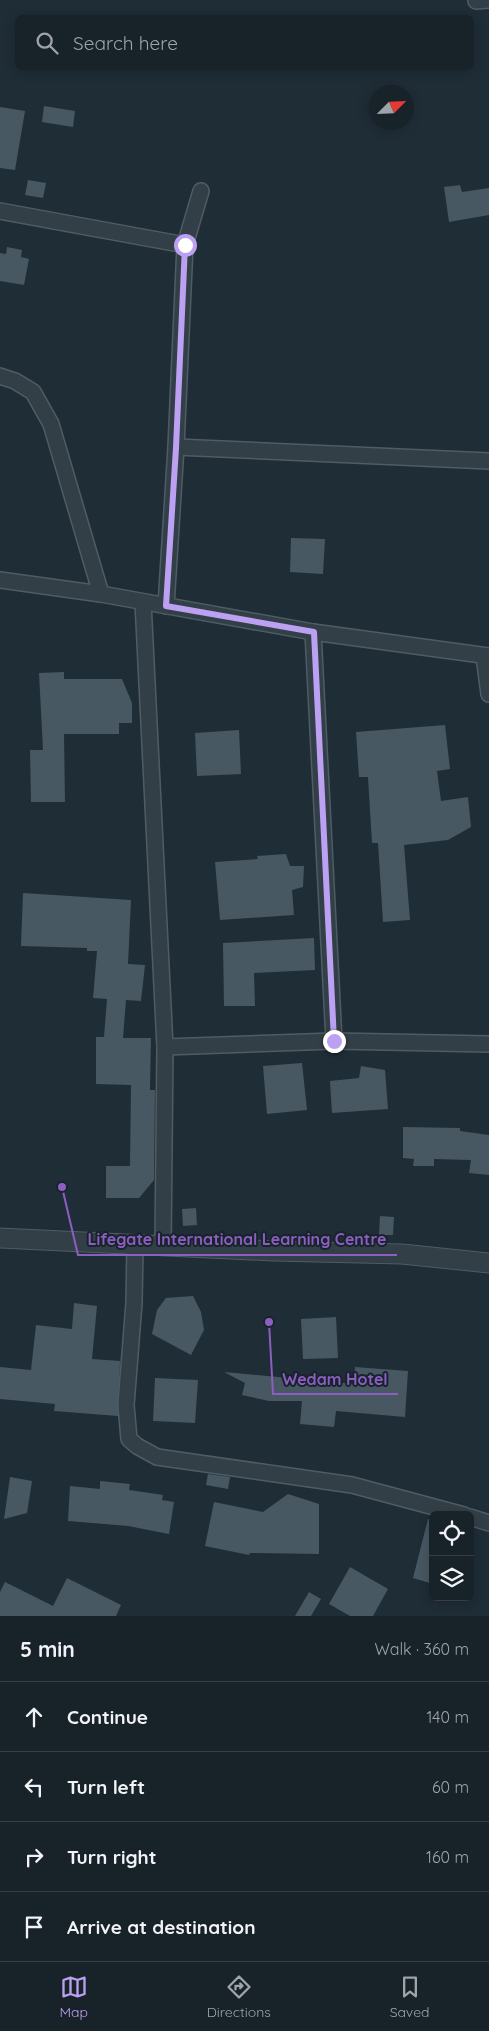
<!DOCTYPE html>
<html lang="en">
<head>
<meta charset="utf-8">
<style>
	body { margin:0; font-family:Quicksand,sans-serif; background:#202a31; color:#f1f3f6 }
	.controls { position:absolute; right:15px; bottom:15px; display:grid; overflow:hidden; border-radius:8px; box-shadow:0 2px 12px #0003 }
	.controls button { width:45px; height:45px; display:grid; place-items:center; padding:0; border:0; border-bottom:1px solid #363f46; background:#172229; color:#f1f3f6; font:25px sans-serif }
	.compass { position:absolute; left:369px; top:85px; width:45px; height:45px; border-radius:50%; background:#172229; box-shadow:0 2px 12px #0003; rotate:66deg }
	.stop { position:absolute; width:15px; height:15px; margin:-11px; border:4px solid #bca0f2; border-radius:50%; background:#fff }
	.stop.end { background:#bca0f2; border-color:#fff; box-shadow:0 1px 5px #0008 }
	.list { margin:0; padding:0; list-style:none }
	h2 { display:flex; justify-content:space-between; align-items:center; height:65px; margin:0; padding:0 20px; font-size:21px }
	h2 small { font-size:16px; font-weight:400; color:#9ea4a8 }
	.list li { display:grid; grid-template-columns:32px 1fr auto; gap:15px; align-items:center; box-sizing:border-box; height:70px; padding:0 20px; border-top:1px solid #363f46 }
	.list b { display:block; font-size:19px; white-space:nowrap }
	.list em { font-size:16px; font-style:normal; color:#9ea4a8 }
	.icon { flex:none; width:28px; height:28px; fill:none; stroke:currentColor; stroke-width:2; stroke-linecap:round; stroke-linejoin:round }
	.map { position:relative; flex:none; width:489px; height:1616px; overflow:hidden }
	.search { position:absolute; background:#172229; box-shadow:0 2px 12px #0003; left:15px; right:15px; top:15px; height:55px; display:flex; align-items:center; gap:12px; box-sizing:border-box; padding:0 18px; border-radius:8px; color:#9ea4a8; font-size:19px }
	.sheet { height:345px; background:#172229 }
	nav { display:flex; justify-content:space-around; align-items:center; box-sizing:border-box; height:70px; border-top:1px solid #363f46; background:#172229; font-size:14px; color:#9ea4a8 }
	nav a { display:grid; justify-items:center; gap:2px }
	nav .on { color:#bca0f2 }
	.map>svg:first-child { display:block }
	.building { fill:#475863 }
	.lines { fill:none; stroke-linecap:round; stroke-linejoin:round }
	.minor-casing { stroke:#505c65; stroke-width:18 }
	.tertiary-casing { stroke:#505c65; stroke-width:21 }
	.minor { stroke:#333f47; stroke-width:15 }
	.tertiary { stroke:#333f47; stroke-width:19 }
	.route { stroke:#bca0f2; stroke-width:6 }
	.leader { fill:none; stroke:#8c5ec1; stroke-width:2 }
	.callout-dot { fill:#8c5ec1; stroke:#18232c; stroke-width:2 }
	.callout-label { font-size:16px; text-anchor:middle; font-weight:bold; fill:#8c5ec1; stroke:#18232c; stroke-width:4; stroke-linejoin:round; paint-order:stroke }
</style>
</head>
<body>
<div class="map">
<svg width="489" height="1616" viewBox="0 0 489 1616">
	<rect width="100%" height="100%" fill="#1f2d37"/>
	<g class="building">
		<path d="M44,106L75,111L73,127L42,122Z"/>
		<path d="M0,107L25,111L15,170L0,168Z"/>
		<path d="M28,180L46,183L43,198L25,195Z"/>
		<path d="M460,185L462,192L489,188V215L449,222L444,187Z"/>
		<path d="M7,247L22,250L21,257L29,259L24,285L0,281V253L6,254Z"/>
		<path d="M291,538L325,539L323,574L290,572Z"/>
		<path d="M64,672V679H122L132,703V723H119V734H64L65,802H31L30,750H43L39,673Z"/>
		<path d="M445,725L450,769L437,771L441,801L468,797L471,827L448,840L404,845L410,920L383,922L378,843H372L368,777H359L356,732Z"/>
		<path d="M239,730L241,774L197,776L195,733Z"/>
		<path d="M286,854L290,866H304L303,887L292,890L294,915L220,920L215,862L258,859L257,856Z"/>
		<path d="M23,893L131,900L128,964L145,965L141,1001L126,1000L123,1038H151L150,1090H155L154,1180L139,1198H106V1166H130L131,1085L96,1084V1037H104L107,999L93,998L97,951H87V948L21,946Z"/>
		<path d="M314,938L315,970L254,973L255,1006H224L223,943Z"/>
		<path d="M302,1063L307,1110L267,1114L263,1066Z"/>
		<path d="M361,1066L385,1070L388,1109L332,1113L330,1081L359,1078Z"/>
		<path d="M403,1127L460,1128V1131L489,1135V1175L469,1173L471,1160L434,1159V1166H413L414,1159L403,1158Z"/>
		<path d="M196,1208L197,1225L183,1226L182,1209Z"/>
		<path d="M380,1216L394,1217L393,1235H379Z"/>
		<path d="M193,1296L201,1312L204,1330L191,1355L152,1334L157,1310L166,1298Z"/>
		<path d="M74,1303L97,1306L92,1359L120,1361L118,1416L54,1411L55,1404L0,1399V1367L31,1370L36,1325L72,1329Z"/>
		<path d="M336,1317L338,1358L303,1359L301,1319Z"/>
		<path d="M355,1367L408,1371L405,1417L336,1411L334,1427L300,1424L302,1401H269L242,1395L245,1383L224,1372L354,1384Z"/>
		<path d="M155,1378L198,1380L195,1423L153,1421Z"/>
		<path d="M208,1474L230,1477L228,1489L206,1485Z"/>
		<path d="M10,1477L32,1481L27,1513L4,1519Z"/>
		<path d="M100,1481L130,1484L129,1490L163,1495L162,1500L174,1502L169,1534L128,1526L68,1521L70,1486L100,1489Z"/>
		<path d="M288,1494L319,1504V1554L250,1553L249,1555L205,1546L214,1502L263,1512Z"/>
		<path d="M428,1519L433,1520V1584L413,1578Z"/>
		<path d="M350,1567L388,1589L373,1616H350L329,1604Z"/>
		<path d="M67,1578L121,1605L116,1616H0V1592L5,1582L53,1606Z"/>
		<path d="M309,1592L321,1599L311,1616H295Z"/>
	</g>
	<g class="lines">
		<g class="minor-casing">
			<g id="minor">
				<path d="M476,1L488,0"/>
				<path d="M0,211L185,245"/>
				<path d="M0,376L15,381L33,392L51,424L101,594"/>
				<path d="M176,447L489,461"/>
				<path d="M0,580L101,594L313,632L489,656"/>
				<path d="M143,602L165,1047L163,1246"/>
				<path d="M166,606L176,447L185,245L201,191"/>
				<path d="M313,632L334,1041"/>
				<path d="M484,656L489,694"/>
				<path d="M165,1047L334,1041L489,1044"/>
				<path d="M135,1245L134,1303L126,1405L129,1439L137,1446L157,1457L352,1485L464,1515"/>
				<path d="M470,1517L489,1523"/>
			</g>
		</g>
		<g class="tertiary-casing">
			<path id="tertiary" d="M0,1238L274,1251L402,1254L489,1263"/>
		</g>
		<use href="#minor" class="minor"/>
		<use href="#tertiary" class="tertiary"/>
	</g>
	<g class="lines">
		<path class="route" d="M185,245L176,448L166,606L314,632L334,1041"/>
	</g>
	<path class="leader" d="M62 1187L78 1255H397M269 1322L273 1394H398"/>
	<g class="callout-dot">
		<circle cx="62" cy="1187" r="5"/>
		<circle cx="269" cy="1322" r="5"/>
	</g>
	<g class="callout-label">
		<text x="237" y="1245">Lifegate International Learning Centre</text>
		<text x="335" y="1385">Wedam Hotel</text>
	</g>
</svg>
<div class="controls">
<button><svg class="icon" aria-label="locate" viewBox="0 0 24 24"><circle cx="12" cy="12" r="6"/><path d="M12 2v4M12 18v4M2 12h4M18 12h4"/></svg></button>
<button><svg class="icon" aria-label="layers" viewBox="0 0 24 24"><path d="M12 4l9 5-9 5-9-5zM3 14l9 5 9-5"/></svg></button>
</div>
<svg class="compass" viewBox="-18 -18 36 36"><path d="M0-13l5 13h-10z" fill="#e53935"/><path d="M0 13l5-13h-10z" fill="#9ea4a8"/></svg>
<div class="stop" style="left:185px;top:245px"></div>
<div class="stop end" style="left:334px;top:1041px"></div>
<div class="search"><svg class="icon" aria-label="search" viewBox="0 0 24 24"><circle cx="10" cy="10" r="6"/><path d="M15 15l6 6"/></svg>Search here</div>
</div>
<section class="sheet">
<h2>5 min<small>Walk · 360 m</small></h2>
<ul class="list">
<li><svg class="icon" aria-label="ahead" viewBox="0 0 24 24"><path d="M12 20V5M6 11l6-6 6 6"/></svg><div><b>Continue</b></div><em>140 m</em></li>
<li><svg class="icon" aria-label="left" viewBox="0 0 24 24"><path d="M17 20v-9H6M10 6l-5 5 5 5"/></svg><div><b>Turn left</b></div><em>60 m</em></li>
<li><svg class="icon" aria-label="right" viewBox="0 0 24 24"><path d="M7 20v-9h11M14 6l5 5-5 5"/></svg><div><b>Turn right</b></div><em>160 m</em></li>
<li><svg class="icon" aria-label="arrive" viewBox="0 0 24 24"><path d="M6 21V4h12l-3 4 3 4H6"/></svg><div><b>Arrive at destination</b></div></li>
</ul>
</section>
<nav>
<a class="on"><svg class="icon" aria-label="map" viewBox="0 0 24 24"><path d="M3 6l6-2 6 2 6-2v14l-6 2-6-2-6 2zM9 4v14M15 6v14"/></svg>Map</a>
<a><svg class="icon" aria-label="directions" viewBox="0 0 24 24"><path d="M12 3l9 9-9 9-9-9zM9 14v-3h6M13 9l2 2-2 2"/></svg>Directions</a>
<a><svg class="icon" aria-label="saved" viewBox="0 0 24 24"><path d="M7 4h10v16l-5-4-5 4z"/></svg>Saved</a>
</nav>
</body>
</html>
